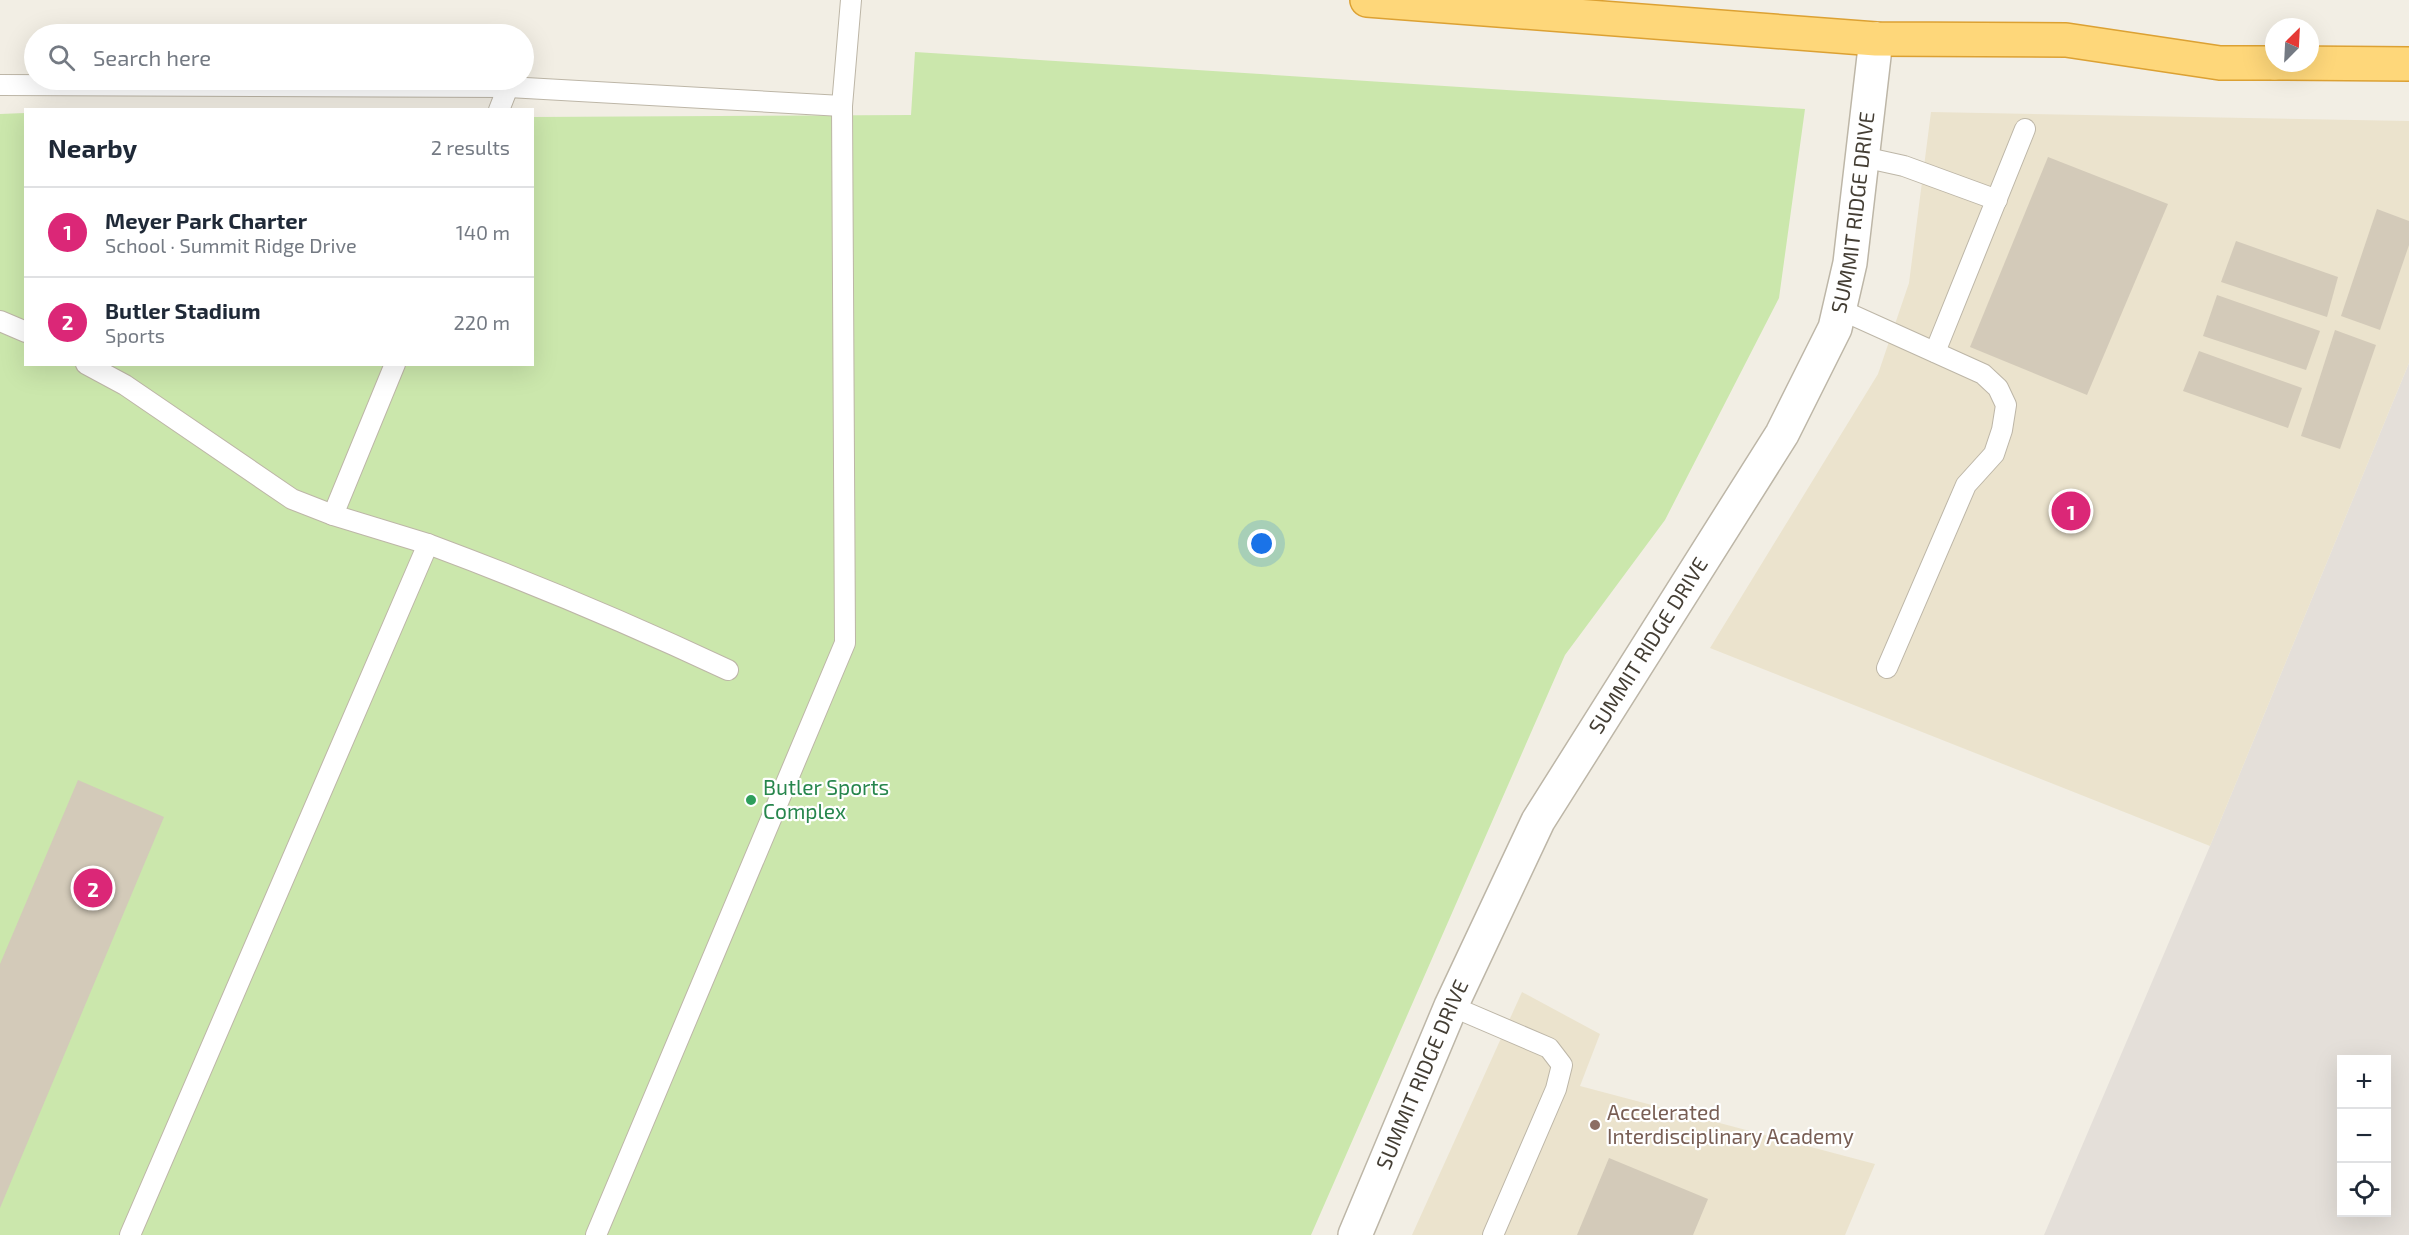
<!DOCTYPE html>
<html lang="en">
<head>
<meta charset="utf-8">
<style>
	body { margin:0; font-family:"Exo 2",sans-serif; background:#f6f6f7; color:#1f2937 }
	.controls { position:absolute; right:18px; bottom:18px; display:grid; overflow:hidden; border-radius:0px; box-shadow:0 6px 24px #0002 }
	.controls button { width:54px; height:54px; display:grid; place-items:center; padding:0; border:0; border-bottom:2px solid #e0e1e3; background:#fff; color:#1f2937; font:30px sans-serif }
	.compass { position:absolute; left:2265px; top:18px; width:54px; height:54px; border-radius:50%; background:#fff; box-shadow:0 6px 24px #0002; rotate:24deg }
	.you { position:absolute; left:1262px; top:544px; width:21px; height:21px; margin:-15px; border:4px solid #fff; border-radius:50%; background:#1a73e8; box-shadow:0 0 0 9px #1a73e833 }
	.badge { display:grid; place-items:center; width:39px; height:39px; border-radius:50%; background:#db2777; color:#fff; font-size:20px; font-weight:700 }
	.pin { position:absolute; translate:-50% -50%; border:3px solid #fff; box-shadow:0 2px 6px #0006 }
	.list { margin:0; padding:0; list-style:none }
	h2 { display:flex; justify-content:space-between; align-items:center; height:78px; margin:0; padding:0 24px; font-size:26px }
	h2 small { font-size:20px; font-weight:400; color:#747a83 }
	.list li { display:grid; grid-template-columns:39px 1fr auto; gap:18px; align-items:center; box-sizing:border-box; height:90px; padding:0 24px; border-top:2px solid #e0e1e3 }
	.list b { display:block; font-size:22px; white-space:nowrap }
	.list p { margin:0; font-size:20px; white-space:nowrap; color:#747a83 }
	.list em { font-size:20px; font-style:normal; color:#747a83 }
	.icon { flex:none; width:33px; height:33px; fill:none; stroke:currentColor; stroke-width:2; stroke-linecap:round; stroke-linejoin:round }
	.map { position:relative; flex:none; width:2409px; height:1235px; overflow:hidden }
	.search { position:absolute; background:#fff; box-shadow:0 6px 24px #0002; left:24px; top:24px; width:510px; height:66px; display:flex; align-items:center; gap:15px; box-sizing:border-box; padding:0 21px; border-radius:33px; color:#747a83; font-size:22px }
	.panel { position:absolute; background:#fff; box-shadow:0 6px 24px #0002; left:24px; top:108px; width:510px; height:258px; border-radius:0px }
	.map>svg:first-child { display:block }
	.industrial { fill:#e4dfd9; fill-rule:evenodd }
	.education { fill:#ebe3cd }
	.green { fill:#cbe7ac }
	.building { fill:#d3cab9 }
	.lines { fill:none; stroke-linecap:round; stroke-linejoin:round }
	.service-casing { stroke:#bdb6a7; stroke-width:22 }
	.minor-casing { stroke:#bdb6a7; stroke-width:36 }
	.trunk-casing { stroke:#dca133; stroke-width:36 }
	.service { stroke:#fff; stroke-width:20 }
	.minor { stroke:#fff; stroke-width:33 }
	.trunk { stroke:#fed77a; stroke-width:33 }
	.leisure-dot { fill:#2e9e5b; stroke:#fff; stroke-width:2 }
	.education-dot { fill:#8d6e63; stroke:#fff; stroke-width:2 }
	.labels { text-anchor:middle; stroke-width:4.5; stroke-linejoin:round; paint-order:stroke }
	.street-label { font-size:21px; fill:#443e34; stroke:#fff }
	.leisure-label { font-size:21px; fill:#27864d; stroke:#fff; text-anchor:start }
	.education-label { font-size:21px; fill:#785e54; stroke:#fff; text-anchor:start }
</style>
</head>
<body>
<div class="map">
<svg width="2409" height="1235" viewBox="0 0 2409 1235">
	<rect width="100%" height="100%" fill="#f2eee4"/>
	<path class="industrial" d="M2409,363V1235H2044L2210,846ZM2342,1060H2386V1212H2342Z"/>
	<g class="education">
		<path d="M1931,112L2409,121V363L2210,846L1710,648L1878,374L1909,283Z"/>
		<path d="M1522,992L1600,1034L1580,1086L1875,1164L1845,1235H1412Z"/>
	</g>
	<path class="green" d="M915,52L1805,109L1779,298L1665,520L1565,655L1311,1235H0V114L25,113L26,364H532L533,117L911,115Z"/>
	<g class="building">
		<path d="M2048,157L2168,204L2087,395L1970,347Z"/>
		<path d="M2377,209L2409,221V245L2380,330L2341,316Z"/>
		<path d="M2236,241L2338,277L2327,317L2221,282Z"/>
		<path d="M2217,295L2320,331L2306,370L2203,336Z"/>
		<path d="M2335,330L2376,345L2340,449L2301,436Z"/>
		<path d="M2199,351L2302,388L2288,428L2183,391Z"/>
		<path d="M78,780L164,817L0,1208V964Z"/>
		<path d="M1609,1158L1708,1199L1693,1235H1577Z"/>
	</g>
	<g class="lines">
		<g class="service-casing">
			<g id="service">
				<path d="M0,85L508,87L842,106"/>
				<path d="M499,110L508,87"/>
				<path d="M1863,157L1904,166L1997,200"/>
				<path d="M1839,309L1983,374L1998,388L2006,405L2002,430L1994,454L1966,485L1887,668"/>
				<path d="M0,321L26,332"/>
				<path d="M1935,352L2025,129"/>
				<path d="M86,364L125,385L292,499L333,515"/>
				<path d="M428,544C530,582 630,624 728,670"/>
				<path d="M1451,1006L1549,1048L1562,1065L1556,1089L1493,1235"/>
				<path d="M130,1235L428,544L333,515L395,364"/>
				<path d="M596,1235L845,643L842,106L851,0"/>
			</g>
		</g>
		<g class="minor-casing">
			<g id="minor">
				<path id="s1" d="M1355,1235L1451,1006L1538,821L1782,434L1835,328L1850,263L1876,39"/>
			</g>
		</g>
		<g class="trunk-casing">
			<g id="trunk">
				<path d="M1367,0L1876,39L2066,40L2220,63H2274"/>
				<path d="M2275,63L2409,64"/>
			</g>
		</g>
		<use href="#service" class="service"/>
		<use href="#minor" class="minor"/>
		<use href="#trunk" class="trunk"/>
	</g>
	<circle class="leisure-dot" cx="751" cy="800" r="6"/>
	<circle class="education-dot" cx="1595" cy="1125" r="6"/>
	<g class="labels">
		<g class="street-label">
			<text dy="7" stroke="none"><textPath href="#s1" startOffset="1146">SUMMIT RIDGE DRIVE</textPath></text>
			<text dy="7" stroke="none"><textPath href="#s1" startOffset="660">SUMMIT RIDGE DRIVE</textPath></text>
			<text dy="7" stroke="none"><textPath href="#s1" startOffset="174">SUMMIT RIDGE DRIVE</textPath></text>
		</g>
		<g class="leisure-label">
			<text x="763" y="795">Butler Sports<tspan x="763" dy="24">Complex</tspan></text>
		</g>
		<g class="education-label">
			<text x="1607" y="1120">Accelerated<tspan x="1607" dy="24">Interdisciplinary Academy</tspan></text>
		</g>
	</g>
</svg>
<div class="controls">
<button>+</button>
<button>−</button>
<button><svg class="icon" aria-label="locate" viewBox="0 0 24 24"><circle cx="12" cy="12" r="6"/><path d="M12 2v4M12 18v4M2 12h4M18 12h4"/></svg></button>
</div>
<svg class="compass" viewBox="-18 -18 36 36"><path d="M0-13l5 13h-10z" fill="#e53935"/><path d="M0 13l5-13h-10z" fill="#747a83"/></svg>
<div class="you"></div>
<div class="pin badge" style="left:2071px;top:511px">1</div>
<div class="pin badge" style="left:93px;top:888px">2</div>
<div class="search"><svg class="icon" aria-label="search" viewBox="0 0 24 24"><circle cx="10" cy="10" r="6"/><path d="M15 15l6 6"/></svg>Search here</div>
<section class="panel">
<h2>Nearby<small>2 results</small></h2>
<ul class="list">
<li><span class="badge">1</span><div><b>Meyer Park Charter</b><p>School · Summit Ridge Drive</p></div><em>140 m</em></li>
<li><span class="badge">2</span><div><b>Butler Stadium</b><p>Sports</p></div><em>220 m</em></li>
</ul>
</section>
</div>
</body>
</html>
